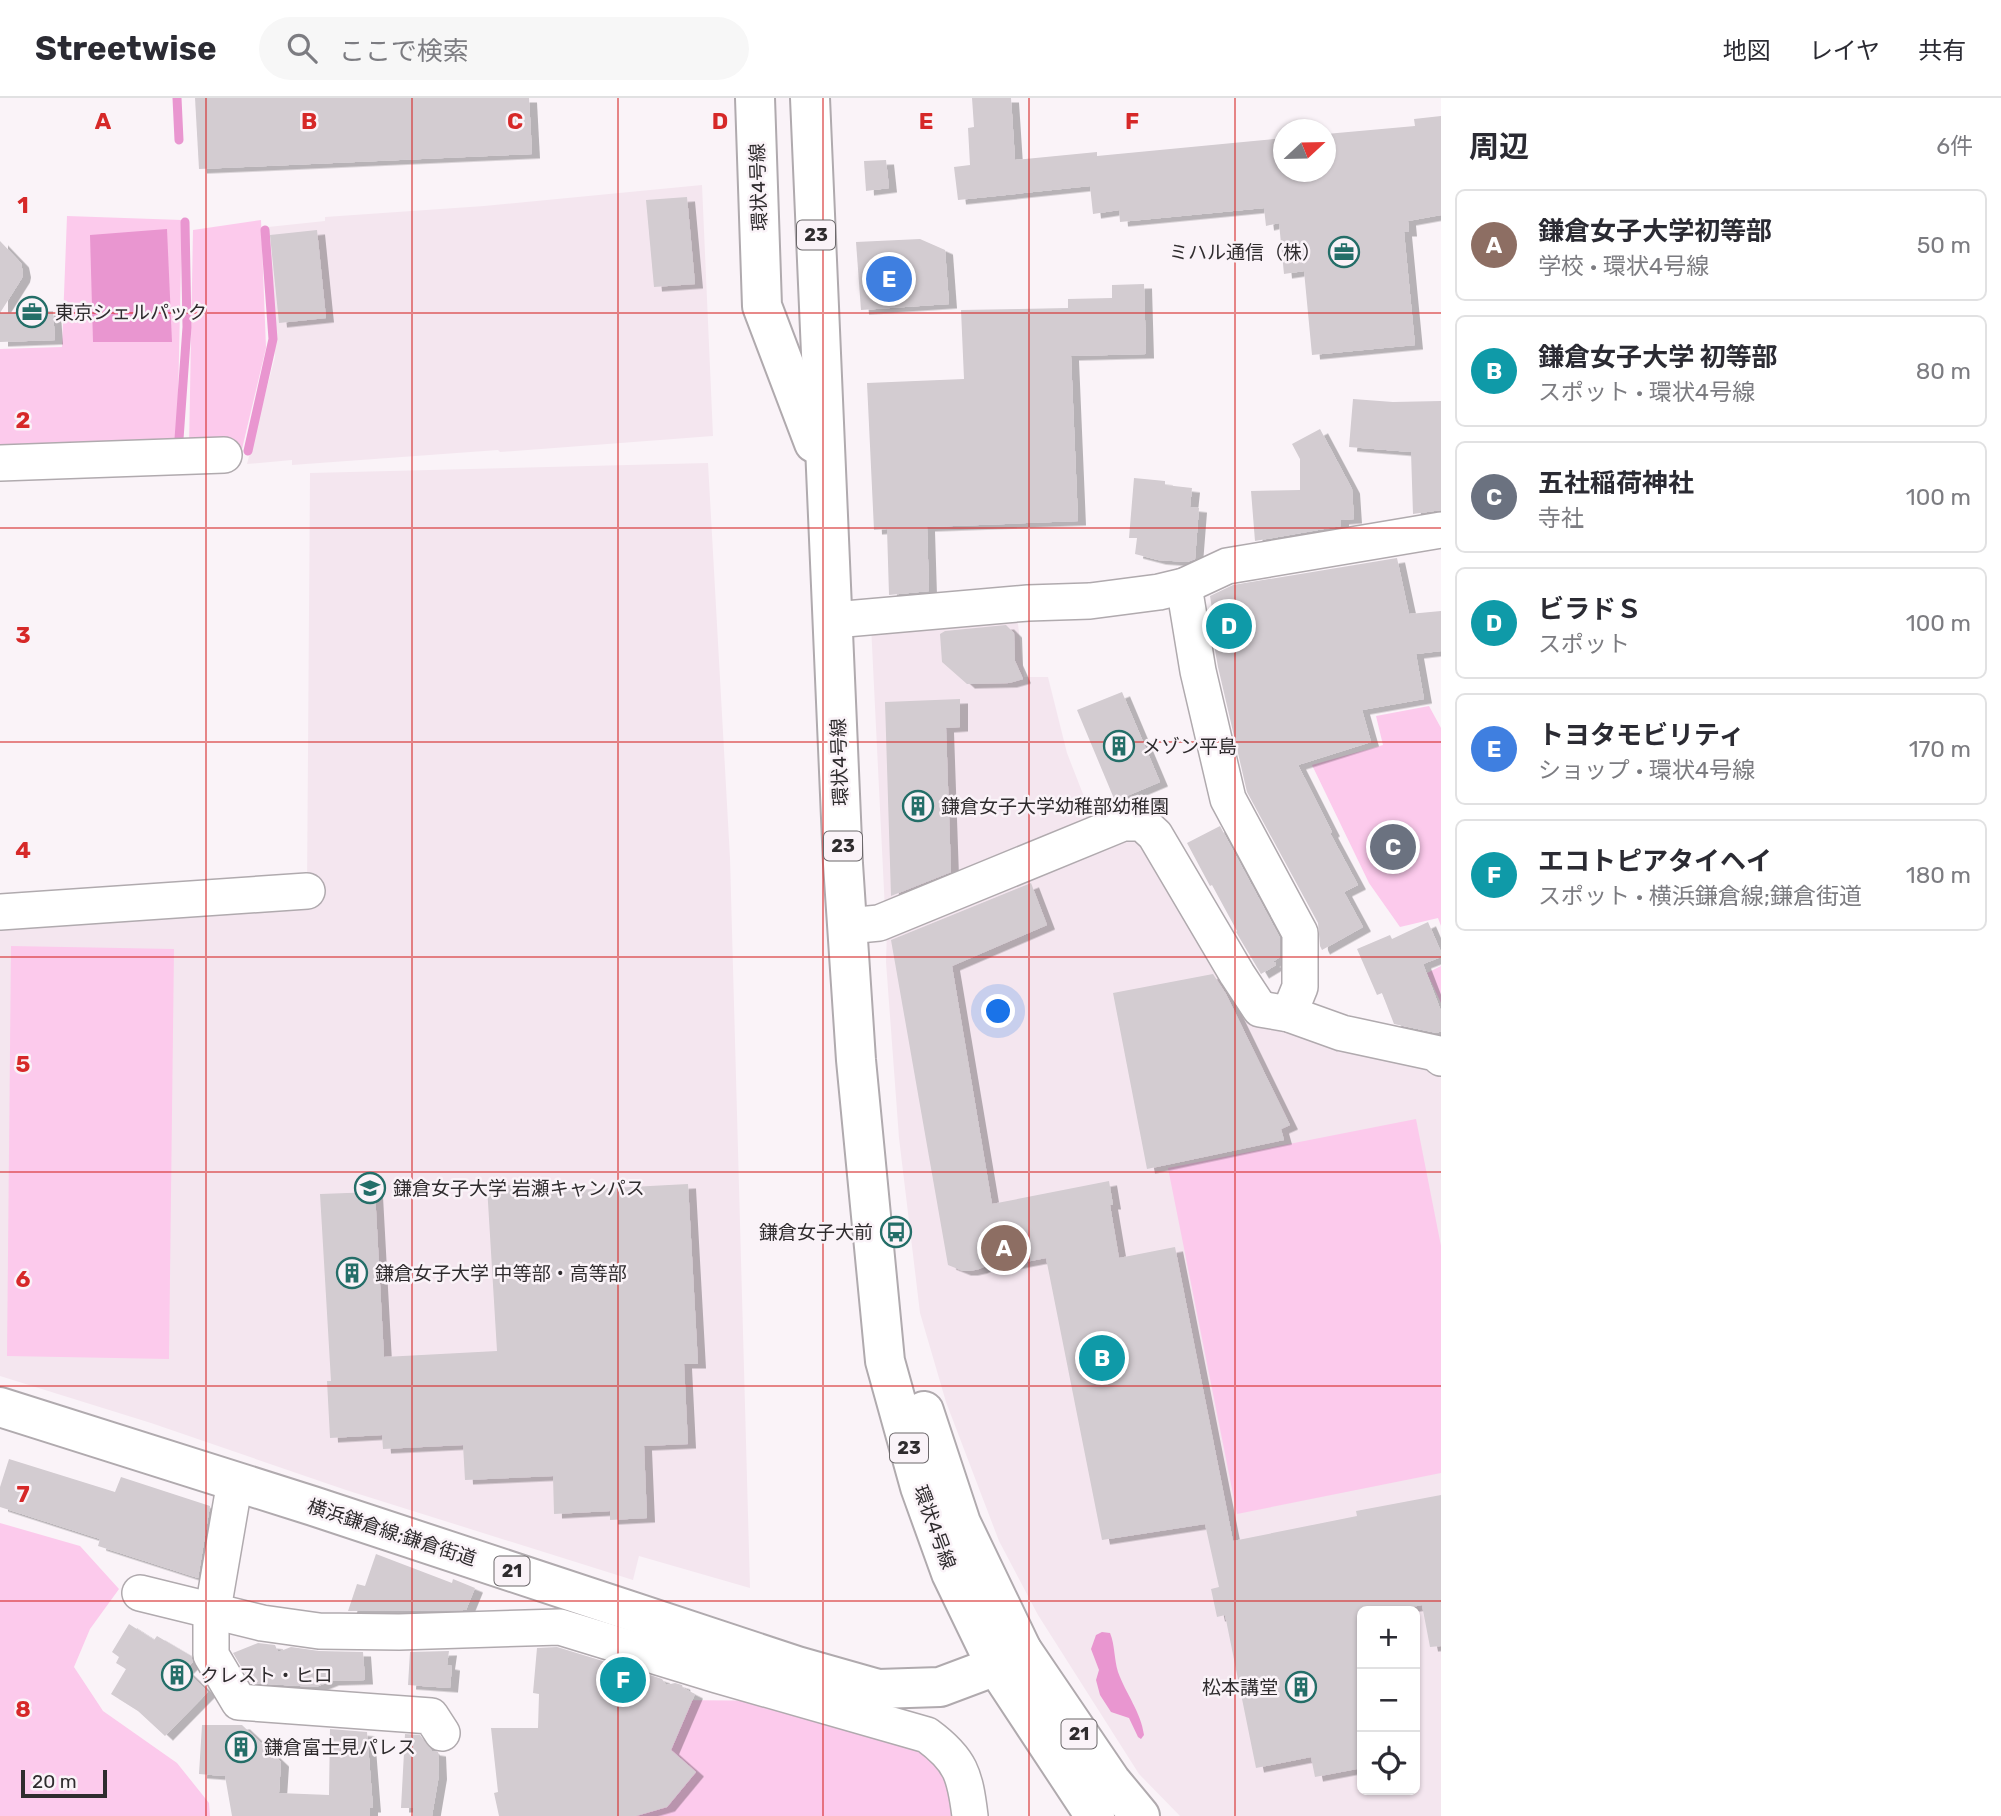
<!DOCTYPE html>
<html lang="ja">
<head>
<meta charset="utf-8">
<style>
	body { margin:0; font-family:Rubik,"Noto Sans JP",sans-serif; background:#f7f7f7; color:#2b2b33 }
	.controls { position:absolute; right:21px; bottom:21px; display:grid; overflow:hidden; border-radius:10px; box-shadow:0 2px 5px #0004 }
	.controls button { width:63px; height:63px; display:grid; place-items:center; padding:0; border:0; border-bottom:2px solid #e1e1e2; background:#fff; color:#2b2b33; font:35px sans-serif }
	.compass { position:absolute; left:1273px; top:21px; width:63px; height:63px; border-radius:50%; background:#fff; box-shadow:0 2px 5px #0004; rotate:68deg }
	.scale { position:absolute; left:21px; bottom:18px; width:86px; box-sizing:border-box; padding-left:7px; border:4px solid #2f2c2e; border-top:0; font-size:19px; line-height:24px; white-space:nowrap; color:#2f2c2e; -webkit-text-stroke:5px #faf3f8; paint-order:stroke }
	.you { position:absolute; left:999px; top:914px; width:24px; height:24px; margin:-18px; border:5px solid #fff; border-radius:50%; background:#1a73e8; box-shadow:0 0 0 10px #1a73e833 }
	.badge { display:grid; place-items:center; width:46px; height:46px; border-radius:50%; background:#0b8043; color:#fff; font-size:23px; font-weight:700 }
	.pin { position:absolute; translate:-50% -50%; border:4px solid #fff; box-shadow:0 2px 7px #0006 }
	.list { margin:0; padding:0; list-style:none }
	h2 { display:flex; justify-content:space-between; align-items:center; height:91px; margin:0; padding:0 28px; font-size:30px }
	h2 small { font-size:23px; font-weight:400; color:#7c7c81 }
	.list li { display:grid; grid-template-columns:46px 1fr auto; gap:21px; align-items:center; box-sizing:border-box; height:112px; margin:0 14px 14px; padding:0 14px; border:2px solid #e1e1e2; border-radius:10px }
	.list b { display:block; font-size:26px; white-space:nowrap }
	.list p { margin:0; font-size:23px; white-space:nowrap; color:#7c7c81 }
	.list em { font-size:23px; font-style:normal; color:#7c7c81 }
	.icon { flex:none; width:38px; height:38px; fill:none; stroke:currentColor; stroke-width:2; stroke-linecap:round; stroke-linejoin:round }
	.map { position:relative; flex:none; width:1441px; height:1718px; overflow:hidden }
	header { display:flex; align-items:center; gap:42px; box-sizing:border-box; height:98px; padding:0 35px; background:#fff; border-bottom:2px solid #e1e1e2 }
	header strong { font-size:33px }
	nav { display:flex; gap:38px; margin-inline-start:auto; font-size:24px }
	.search { width:490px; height:63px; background:#f7f7f7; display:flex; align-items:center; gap:18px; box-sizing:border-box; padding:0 24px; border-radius:38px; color:#7c7c81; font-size:26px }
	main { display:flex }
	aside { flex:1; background:#fff }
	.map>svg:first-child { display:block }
	.built { fill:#f4e6ef; fill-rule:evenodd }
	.green { fill:#fccaec }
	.water { fill:#e996d0 }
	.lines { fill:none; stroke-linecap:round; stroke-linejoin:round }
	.stream { stroke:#e996d0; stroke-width:9 }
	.building { fill:#d3ccd1; filter:url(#shadow) }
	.minor-casing { stroke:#b0aaae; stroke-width:38 }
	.major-casing { stroke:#b0aaae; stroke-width:42 }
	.minor { stroke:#fff; stroke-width:35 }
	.major { stroke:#fff; stroke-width:38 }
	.grid { fill:none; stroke:#d62828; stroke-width:2; stroke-opacity:0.55 }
	.labels { text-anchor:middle; stroke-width:5; stroke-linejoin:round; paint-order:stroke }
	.shield { fill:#faf3f8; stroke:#6c686b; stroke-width:2 }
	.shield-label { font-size:18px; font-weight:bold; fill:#2f2c2e }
	.street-label { font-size:19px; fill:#2f2c2e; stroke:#faf3f8 }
	.poi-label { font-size:19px; fill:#2f2c2e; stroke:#faf3f8; text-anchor:start }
	.grid-label { font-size:23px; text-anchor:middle; font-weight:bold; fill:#d62828; stroke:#faf3f8; stroke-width:5; stroke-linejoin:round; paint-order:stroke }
</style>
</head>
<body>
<header>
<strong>Streetwise</strong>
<div class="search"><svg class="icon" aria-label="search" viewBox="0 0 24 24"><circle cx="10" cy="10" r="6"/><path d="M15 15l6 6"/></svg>ここで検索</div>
<nav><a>地図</a><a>レイヤ</a><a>共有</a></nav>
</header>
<main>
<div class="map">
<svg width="1441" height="1718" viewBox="0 0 1441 1718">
	<defs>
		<filter id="shadow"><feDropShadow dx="8" dy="4.5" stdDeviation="0" flood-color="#0004"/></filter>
	</defs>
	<rect width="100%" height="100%" fill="#faf3f8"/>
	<g class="built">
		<path d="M702,87L713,338L500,354L498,352L292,367V362L247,366L275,259L268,129L325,123V119L484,108Z"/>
		<path d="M708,365L730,760L750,1490L639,1458L633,1482L346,1392L151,1325L0,1278V827L307,793L310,375Z"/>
		<path d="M1017,517L1024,579H1048L1067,655L1095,727L885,813L871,527Z"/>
		<path d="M1128,733L1146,738L1248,910L1441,973V1718H1180L1139,1676L1038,1517L999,1443L946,1304L920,1215L899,1040L886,864L887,832ZM1362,1513H1415V1692H1362Z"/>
	</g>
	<g class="green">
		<path d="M67,118L182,122L177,347L0,357V251L62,249Z"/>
		<path d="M261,122L266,250L242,351L189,349L193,132Z"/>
		<path d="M1429,608L1441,630V828L1438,820L1400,829L1369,785L1312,667L1383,647L1376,618Z"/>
		<path d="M11,848L174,851L169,1261L7,1258Z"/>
		<path d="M1441,868V905L1427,875Z"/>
		<path d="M1416,1021L1441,1148V1375L1237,1416L1168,1070Z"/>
		<path d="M0,1425L80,1448L119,1491L90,1531L74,1569L103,1613L177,1665L209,1705L210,1718H0Z"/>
		<path d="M672,1602L781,1603L946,1645L966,1718H628L668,1694Z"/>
	</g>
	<g class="water">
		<path d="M167,131L172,244H93L90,137Z"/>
		<path d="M1102,1534L1110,1535C1115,1547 1114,1561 1118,1574C1126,1596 1141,1614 1144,1637L1141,1641L1138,1639L1129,1620L1111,1614L1100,1597L1096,1582L1099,1572L1091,1551L1096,1537Z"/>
	</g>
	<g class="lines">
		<g class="stream">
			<path d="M177,0L179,42"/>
			<path d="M179,341L187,229L185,124"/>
			<path d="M248,353L273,241L265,132"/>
		</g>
	</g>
	<g class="building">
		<path d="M195,0H529L532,56L199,71Z"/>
		<path d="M972,0H1011L1015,62L1097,54V58L1284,40V74H1326V36L1415,28L1414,21L1441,18V117L1408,123L1409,134H1404L1415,247L1312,257L1304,173L1284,176L1279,125L1266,128L1264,110L1120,124L1119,112L1093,116L1090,88L958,102L954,69L970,67L968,30L974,29Z"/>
		<path d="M886,62L889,90L866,93L864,63Z"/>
		<path d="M687,99L695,186L654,189L646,102Z"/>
		<path d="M317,132L326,220L279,225L270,137Z"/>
		<path d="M920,141L945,152L949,206L861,212L856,144Z"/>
		<path d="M0,143L21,165L23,175L22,180L0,215L53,213L55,242L0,244Z"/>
		<path d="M1144,186L1146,256L1071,258L1078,423L927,429L929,493L889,497L887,431L874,432L867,285L964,281L961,212L1068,210V201L1112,200V187Z"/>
		<path d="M1353,301L1393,304L1441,303V412L1413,416L1411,354L1349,349Z"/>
		<path d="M1320,331L1352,391L1354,421L1341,422V428L1255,443L1251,393L1300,392V361L1292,346Z"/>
		<path d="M1134,380L1165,383V387L1192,390L1190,409L1199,410L1195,461L1187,464L1158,462L1135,456L1137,440H1129Z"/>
		<path d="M1397,460L1409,516L1441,513V553L1416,556L1424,601L1362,612L1371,644L1298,667L1332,734L1330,735L1358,787L1344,794L1363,829L1322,852L1320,848L1318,825L1247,694L1218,569L1209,518L1213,517L1210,498L1233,487Z"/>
		<path d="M1006,527L1014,535L1015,563L1023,581L1009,585L967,586L942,564L940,536L945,533Z"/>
		<path d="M1122,594L1160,684L1115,703L1077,612Z"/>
		<path d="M960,601V629L946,630L951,774L891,798L885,604Z"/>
		<path d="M1220,728L1280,840V859L1271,865L1275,864L1276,867L1261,876L1236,834L1237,833L1212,787L1210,788L1187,745Z"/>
		<path d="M1031,785L1047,827L952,868L992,1106L1109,1083L1113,1107H1110L1119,1160L1175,1149L1233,1443L1357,1418L1356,1413L1441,1397V1548L1430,1549L1422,1507L1392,1513H1362V1670L1315,1679L1311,1659L1256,1670L1225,1517L1217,1519L1211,1491L1219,1489L1205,1426L1102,1442L1046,1160L1010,1167L1009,1158L979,1171L970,1173H963L948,1167L891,842Z"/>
		<path d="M1428,824L1441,854V859L1423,866L1441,913V933L1437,935L1394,926L1382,895L1377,897L1357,851L1390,837L1392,841Z"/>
		<path d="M1213,876L1226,896L1290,1027L1281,1031L1284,1042L1147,1071L1113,895Z"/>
		<path d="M535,1086L536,1094L688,1086L698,1266H684L688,1346L644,1348L647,1420L610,1422V1413L554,1416L553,1378L465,1382L463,1347L383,1351L382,1337L330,1340L327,1283H331L320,1096L375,1094L384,1259L497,1253L487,1088Z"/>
		<path d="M9,1361L115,1394L121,1379L210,1408L198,1480L98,1448L100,1441L0,1409V1389Z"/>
		<path d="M376,1456L452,1485L453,1481L475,1490L466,1512L348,1513L357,1486L365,1488Z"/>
		<path d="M129,1526L154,1542L157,1538L191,1558L193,1564L185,1572L208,1594L165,1638L138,1613L111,1596L126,1571L116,1565L119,1559L112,1554Z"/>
		<path d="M258,1545L275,1547L278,1554L291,1549L319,1553L363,1554L365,1582L331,1583L316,1589L251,1585L233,1555Z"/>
		<path d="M557,1549L642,1575L645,1579L650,1577L662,1581L666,1587L675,1585L682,1587L683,1590L695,1596L671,1652L696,1674L667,1709L636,1718H499L494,1695L498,1694L491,1630H538L539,1596L533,1595L537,1550Z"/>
		<path d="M449,1553L447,1567L452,1568L450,1590L408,1587L410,1554Z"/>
		<path d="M202,1627H242L281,1664L279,1695L329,1697L330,1631L367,1634L373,1710H370V1718H232L225,1678L199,1676Z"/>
		<path d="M405,1636L420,1637L432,1653L438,1654L439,1677L432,1718H413V1710H401Z"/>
	</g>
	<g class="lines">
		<g class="minor-casing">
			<g id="minor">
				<path d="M0,365L224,357"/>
				<path d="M1184,488L1198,573L1228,701L1300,835V889L1289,916"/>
				<path d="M834,522L1028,505L1090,503L1159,494L1184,488L1227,468L1441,432"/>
				<path d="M0,814L307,793"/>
				<path d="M848,828L879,825L1123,725H1142L1155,737L1237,876L1260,911L1289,916L1342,935L1435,955L1441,960"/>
				<path d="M235,1383L211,1523V1557L239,1604L431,1618L442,1635"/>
				<path d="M140,1495L262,1525L319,1533L399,1534L560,1529L717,1577L927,1637C961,1662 965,1677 970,1718"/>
			</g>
		</g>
		<g class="major-casing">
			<g id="major">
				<path d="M755,0L762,208L814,345"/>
				<path d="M810,0L843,766L856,962L885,1263L920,1389L951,1475L996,1568L1095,1718"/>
				<path d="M0,1309L313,1408L797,1568L878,1591L940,1589L996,1568L1022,1552"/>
				<path d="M924,1313L961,1425L1022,1552L1111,1683L1140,1718"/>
			</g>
		</g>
		<use href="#minor" class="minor"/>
		<use href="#major" class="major"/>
	</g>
	<path class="grid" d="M206,0V1718M412,0V1718M618,0V1718M823,0V1718M1029,0V1718M1235,0V1718M0,215H1441M0,430H1441M0,644H1441M0,859H1441M0,1074H1441M0,1288H1441M0,1503H1441"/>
	<defs>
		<g id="office-ring" transform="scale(1.575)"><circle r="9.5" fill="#faf3f8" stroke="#246e68" stroke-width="1.5"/><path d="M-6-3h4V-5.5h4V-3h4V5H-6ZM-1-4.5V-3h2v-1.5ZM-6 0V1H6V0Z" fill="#246e68"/></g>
		<g id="building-ring" transform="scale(1.575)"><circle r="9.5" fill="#faf3f8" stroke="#246e68" stroke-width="1.5"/><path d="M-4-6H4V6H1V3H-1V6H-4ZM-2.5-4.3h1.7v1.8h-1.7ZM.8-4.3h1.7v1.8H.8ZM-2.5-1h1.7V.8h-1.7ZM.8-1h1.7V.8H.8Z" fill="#246e68"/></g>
		<g id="university-ring" transform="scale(1.575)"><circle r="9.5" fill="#faf3f8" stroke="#246e68" stroke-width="1.5"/><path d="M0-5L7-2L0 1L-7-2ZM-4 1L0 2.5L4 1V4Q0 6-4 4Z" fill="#246e68"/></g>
		<g id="bus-ring" transform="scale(1.575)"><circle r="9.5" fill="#faf3f8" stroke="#246e68" stroke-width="1.5"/><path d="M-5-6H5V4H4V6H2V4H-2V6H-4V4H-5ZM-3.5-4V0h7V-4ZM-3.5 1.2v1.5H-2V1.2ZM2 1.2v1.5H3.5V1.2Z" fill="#246e68"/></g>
	</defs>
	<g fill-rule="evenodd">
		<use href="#office-ring" x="1344" y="154"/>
		<use href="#office-ring" x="32" y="214"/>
		<use href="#building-ring" x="1119" y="648"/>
		<use href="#building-ring" x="918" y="708"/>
		<use href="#university-ring" x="370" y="1090"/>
		<use href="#bus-ring" x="896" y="1134"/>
		<use href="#building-ring" x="352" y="1175"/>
		<use href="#building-ring" x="177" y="1577"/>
		<use href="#building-ring" x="1301" y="1589"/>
		<use href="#building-ring" x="241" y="1649"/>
	</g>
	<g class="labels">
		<g class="shield">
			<rect x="797" y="122.5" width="38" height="29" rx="5"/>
			<rect x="824" y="733.5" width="38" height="29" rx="5"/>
			<rect x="890" y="1335.5" width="38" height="29" rx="5"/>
			<rect x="494.5" y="1458.5" width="35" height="29" rx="5"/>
			<rect x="1061.5" y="1621.5" width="35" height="29" rx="5"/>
		</g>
		<g class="shield-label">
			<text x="816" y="143">23</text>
			<text x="843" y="754">23</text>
			<text x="909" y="1356">23</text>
			<text x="512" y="1479">21</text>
			<text x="1079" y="1642">21</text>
		</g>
		<g class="street-label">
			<text transform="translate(758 89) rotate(-92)" y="7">環状4号線</text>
			<text transform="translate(839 664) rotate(-92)" y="7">環状4号線</text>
			<text transform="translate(935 1429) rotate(70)" y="7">環状4号線</text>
			<text transform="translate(392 1434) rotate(18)" y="7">横浜鎌倉線;鎌倉街道</text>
		</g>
		<g class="poi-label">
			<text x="1321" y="161" text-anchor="end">ミハル通信（株）</text>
			<text x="55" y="221">東京シェルパック</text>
			<text x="1142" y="655">メゾン平島</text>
			<text x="941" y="715">鎌倉女子大学幼稚部幼稚園</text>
			<text x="393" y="1097">鎌倉女子大学 岩瀬キャンパス</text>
			<text x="873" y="1141" text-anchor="end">鎌倉女子大前</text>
			<text x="375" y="1182">鎌倉女子大学 中等部・高等部</text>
			<text x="200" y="1584">クレスト・ヒロ</text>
			<text x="1278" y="1596" text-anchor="end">松本講堂</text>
			<text x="264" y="1656">鎌倉富士見パレス</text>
		</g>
	</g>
	<g class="grid-label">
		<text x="103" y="31">A</text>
		<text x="309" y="31">B</text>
		<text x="515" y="31">C</text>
		<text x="720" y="31">D</text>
		<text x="926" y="31">E</text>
		<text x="1132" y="31">F</text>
		<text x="23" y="115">1</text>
		<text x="23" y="330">2</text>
		<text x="23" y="545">3</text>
		<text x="23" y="760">4</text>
		<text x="23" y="974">5</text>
		<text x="23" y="1189">6</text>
		<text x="23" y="1404">7</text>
		<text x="23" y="1619">8</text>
	</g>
</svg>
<div class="controls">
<button>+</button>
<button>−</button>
<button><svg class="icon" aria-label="locate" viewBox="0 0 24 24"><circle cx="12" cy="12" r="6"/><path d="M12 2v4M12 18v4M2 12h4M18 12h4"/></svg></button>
</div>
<svg class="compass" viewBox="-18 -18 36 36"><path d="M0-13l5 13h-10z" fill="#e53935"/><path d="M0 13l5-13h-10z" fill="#7c7c81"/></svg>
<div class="scale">20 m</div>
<div class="you"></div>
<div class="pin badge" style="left:1004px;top:1150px;background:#8d6e63">A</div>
<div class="pin badge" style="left:1102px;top:1260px;background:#0f9aa8">B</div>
<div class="pin badge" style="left:1393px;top:749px;background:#6b7280">C</div>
<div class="pin badge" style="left:1229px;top:528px;background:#0f9aa8">D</div>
<div class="pin badge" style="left:889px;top:181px;background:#3f7fe0">E</div>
<div class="pin badge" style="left:623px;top:1582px;background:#0f9aa8">F</div>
</div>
<aside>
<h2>周辺<small>6件</small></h2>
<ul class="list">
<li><span class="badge" style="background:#8d6e63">A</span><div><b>鎌倉女子大学初等部</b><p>学校 · 環状4号線</p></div><em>50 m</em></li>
<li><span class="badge" style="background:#0f9aa8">B</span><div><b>鎌倉女子大学 初等部</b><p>スポット · 環状4号線</p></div><em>80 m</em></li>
<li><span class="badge" style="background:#6b7280">C</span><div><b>五社稲荷神社</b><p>寺社</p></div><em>100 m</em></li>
<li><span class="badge" style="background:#0f9aa8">D</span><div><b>ビラドＳ</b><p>スポット</p></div><em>100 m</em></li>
<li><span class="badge" style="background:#3f7fe0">E</span><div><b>トヨタモビリティ</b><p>ショップ · 環状4号線</p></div><em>170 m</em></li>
<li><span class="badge" style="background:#0f9aa8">F</span><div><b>エコトピアタイヘイ</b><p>スポット · 横浜鎌倉線;鎌倉街道</p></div><em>180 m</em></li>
</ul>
</aside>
</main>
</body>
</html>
